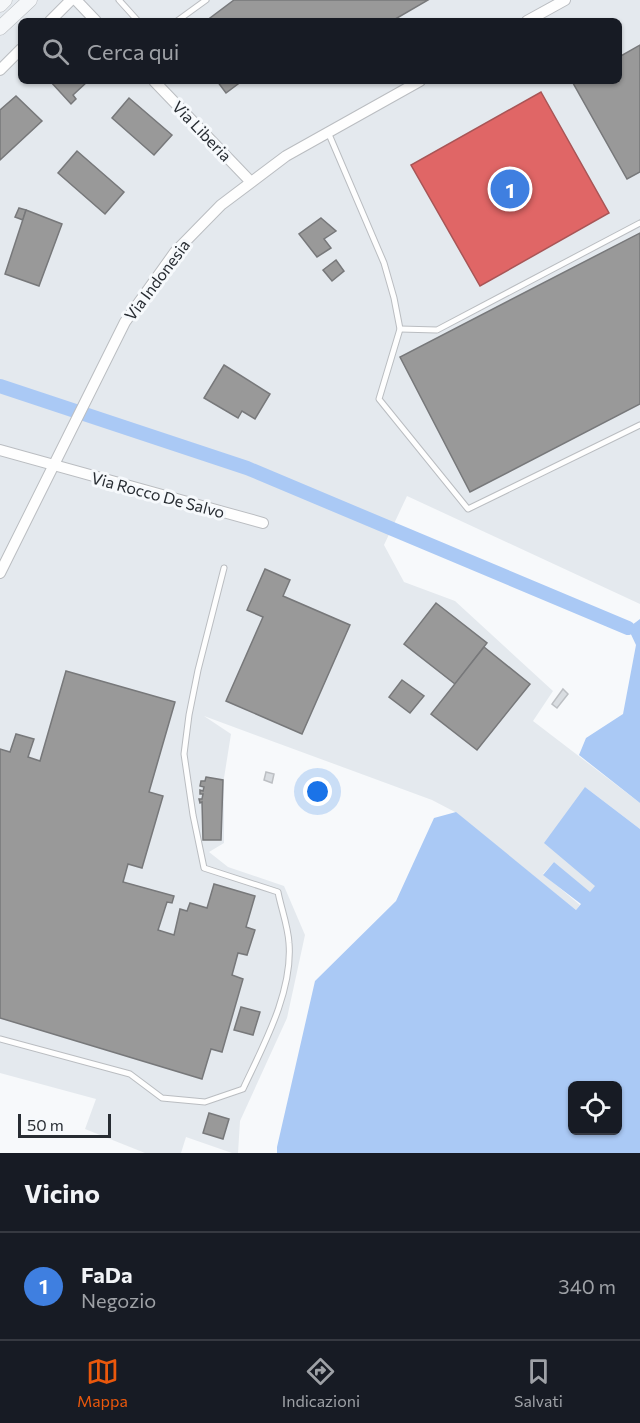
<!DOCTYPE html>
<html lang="it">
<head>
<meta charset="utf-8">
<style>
	body { margin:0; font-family:Commissioner,sans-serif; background:#20242c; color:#f1f3f6 }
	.controls { position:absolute; right:18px; bottom:18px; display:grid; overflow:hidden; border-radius:9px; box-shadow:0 2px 4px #0004 }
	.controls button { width:54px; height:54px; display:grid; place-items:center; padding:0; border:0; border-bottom:2px solid #363941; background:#171b24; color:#f1f3f6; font:30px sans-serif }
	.scale { position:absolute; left:18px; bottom:15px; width:93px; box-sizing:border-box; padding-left:6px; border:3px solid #272c32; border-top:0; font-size:16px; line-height:21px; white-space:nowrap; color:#272c32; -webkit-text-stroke:4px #f6f9fc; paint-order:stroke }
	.you { position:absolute; left:318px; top:792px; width:21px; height:21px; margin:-15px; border:4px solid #fff; border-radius:50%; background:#1a73e8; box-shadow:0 0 0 9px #1a73e833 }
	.badge { display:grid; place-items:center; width:39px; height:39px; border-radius:50%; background:#ea580c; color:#fff; font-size:20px; font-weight:700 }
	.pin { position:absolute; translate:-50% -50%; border:3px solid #fff; box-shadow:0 2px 6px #0006 }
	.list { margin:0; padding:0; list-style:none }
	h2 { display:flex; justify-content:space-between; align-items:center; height:78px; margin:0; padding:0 24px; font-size:26px }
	h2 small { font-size:20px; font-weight:400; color:#9ea1a6 }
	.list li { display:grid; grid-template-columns:39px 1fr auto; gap:18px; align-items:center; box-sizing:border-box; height:108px; padding:0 24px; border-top:2px solid #363941 }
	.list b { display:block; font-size:22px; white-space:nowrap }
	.list p { margin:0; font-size:20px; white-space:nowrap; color:#9ea1a6 }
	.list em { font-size:20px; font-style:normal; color:#9ea1a6 }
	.icon { flex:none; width:33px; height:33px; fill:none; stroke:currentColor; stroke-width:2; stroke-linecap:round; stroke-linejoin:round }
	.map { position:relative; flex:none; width:640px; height:1153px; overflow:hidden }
	.search { position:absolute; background:#171b24; box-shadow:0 2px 4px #0004; left:18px; right:18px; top:18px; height:66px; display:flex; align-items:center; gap:15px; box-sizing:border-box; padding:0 21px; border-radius:9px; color:#9ea1a6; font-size:22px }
	.sheet { height:186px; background:#171b24 }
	nav { display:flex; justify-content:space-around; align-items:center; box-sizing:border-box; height:84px; border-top:2px solid #363941; background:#171b24; font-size:16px; color:#9ea1a6 }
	nav a { display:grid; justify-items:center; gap:3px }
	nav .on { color:#ea580c }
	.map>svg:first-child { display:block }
	.built { fill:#e4e9ee; fill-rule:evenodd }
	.water { fill:#aac9f5; fill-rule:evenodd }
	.shops { fill:#e06666; stroke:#a85556; stroke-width:1.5 }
	.industry { fill:#999; stroke:#77787a; stroke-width:1.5 }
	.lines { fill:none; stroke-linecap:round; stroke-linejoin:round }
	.canal { stroke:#aac9f5; stroke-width:14 }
	.building { fill:#d9dde1; stroke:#bcbfc3; stroke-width:1.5 }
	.lane-casing { stroke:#babdc1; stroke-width:7 }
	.street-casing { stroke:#babdc1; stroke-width:12 }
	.secondary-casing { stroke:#babdc1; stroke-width:15 }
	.lane { stroke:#fefefe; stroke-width:5 }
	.street { stroke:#fefefe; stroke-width:10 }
	.secondary { stroke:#f5f7f9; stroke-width:14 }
	.labels { text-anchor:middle; stroke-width:6; stroke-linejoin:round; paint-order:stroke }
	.street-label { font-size:16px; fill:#272c32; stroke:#f6f9fc }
</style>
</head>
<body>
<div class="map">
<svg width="640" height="1153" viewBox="0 0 640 1153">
	<rect width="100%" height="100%" fill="#f7f9fb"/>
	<path class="built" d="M0,0H640V604L407,496L384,545L404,582L455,601L553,691L533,721L640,803V829L585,787L596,886L590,893L554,862L543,874L580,905L576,910L455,812L432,800L204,716L231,734L224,778V843L209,852L228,867L284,886L305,935L287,1018L240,1121L238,1153H232L186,1137L181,1153H145L85,1129L96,1099L0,1073ZM21,21H619V81H21Z"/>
	<g class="water">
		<path d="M640,619V803L579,755L586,738L623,714L636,645L628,628Z"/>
		<path d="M585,787L640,829V1153H277V1147L315,981L396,901L434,818L456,812L576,910L581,904L543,875L554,862L590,892L595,886L544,843ZM572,1086H618V1130H572Z"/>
	</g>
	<path class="shops" d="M541,92L609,213L480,286L411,165Z"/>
	<g class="industry">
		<path d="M234,0H428L392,21H206Z"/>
		<path d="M640,45V172L627,179L573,83L577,81H619V57Z"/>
		<path d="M50,81H88L73,95L76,99L71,104Z"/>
		<path d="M217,81H242L226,93Z"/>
		<path d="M16,96L42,121L0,160V110Z"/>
		<path d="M129,98L172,135L154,155L112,118Z"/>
		<path d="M77,151L124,192L105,214L58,173Z"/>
		<path d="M19,208L26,210L23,220L15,217Z"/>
		<path d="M26,210L62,224L39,286L5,274Z"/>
		<path d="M321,218L336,231L324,239L331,248L317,257L299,234Z"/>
		<path d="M640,233V404L470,492L400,357Z"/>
		<path d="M336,260L344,271L332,281L323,270Z"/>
		<path d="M224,365L270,394L255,419L242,411L238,418L204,398Z"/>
		<path d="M265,569L290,580L283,596L350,625L302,734L226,701L263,617L247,610Z"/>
		<path d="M436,603L487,643L455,684L404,644Z"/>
		<path d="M484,647L530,684L477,750L431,714Z"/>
		<path d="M66,671L175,702L149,792L163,796L142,868L128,864L123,882L174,896L172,903L167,902L158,930L174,935L180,909L187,911L190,903L207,908L214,884L255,896L246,927L255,930L247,955L238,953L232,975L243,979L222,1052L211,1049L202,1079L0,1018V749L10,752L16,734L34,739L28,757L40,761Z"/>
		<path d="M402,680L424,696L410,713L389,697Z"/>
		<path d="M206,777L223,780L221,840H203L202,802L200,803L199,799H202L203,794H200V790L203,791L204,787L200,786L201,781H205Z"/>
		<path d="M241,1007L260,1012L253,1035L234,1030Z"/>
		<path d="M209,1113L229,1119L223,1139L203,1133Z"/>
	</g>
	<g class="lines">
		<path class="canal" d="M0,386L247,468L628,628"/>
	</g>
	<g class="building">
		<path d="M563,689L568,694L557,708L552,704Z"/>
		<path d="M266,772L274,774L272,783L264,780Z"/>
	</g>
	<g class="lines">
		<g class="lane-casing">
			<g id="lane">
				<path d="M119,0L138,21"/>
				<path d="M177,21L206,0"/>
				<path d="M328,132L384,263L394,298L400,329L379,399L468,509L640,425"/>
				<path d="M400,329L437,330L640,223"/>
				<path d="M0,1039L130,1074L162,1098L205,1102L243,1089C263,1046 293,992 289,943C288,926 281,908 278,892L204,868L193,815L184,754L189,715L198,670L224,568"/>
			</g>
		</g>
		<g class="street-casing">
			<g id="street">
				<path d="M76,0L96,21"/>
				<path d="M50,21L71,0"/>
				<path d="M527,21L565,0"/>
				<path d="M0,70L21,49"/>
				<path d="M154,81L250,181"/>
				<path d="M0,450L263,523"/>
				<path d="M0,573L125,322L175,252L221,205L286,156L420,81"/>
			</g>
		</g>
		<g class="secondary-casing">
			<g id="secondary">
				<path d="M0,5L5,0"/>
				<path d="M0,28L30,0"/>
			</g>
		</g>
		<use href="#lane" class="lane"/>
		<use href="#street" class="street"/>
		<use href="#secondary" class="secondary"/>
	</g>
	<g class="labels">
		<g class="street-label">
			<text transform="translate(202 131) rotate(46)" y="6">Via Liberia</text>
			<text transform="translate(157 280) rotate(-53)" y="6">Via Indonesia</text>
			<text transform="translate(158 495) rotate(15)" y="6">Via Rocco De Salvo</text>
		</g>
	</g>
</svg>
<div class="controls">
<button><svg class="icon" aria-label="locate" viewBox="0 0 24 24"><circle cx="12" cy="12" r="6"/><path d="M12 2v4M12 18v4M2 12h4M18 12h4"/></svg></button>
</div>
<div class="scale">50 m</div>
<div class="you"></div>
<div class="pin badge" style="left:510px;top:189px;background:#3f7fe0">1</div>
<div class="search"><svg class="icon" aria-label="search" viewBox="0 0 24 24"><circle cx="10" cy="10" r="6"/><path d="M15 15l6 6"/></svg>Cerca qui</div>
</div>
<section class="sheet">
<h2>Vicino<small></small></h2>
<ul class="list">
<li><span class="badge" style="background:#3f7fe0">1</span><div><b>FaDa</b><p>Negozio</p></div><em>340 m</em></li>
</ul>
</section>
<nav>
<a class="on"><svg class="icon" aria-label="map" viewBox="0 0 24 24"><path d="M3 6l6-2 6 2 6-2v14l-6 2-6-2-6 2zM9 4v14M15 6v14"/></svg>Mappa</a>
<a><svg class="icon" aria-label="directions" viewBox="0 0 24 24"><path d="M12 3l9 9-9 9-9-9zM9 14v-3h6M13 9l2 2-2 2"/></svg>Indicazioni</a>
<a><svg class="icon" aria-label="saved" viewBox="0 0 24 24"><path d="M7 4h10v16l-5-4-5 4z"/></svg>Salvati</a>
</nav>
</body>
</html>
